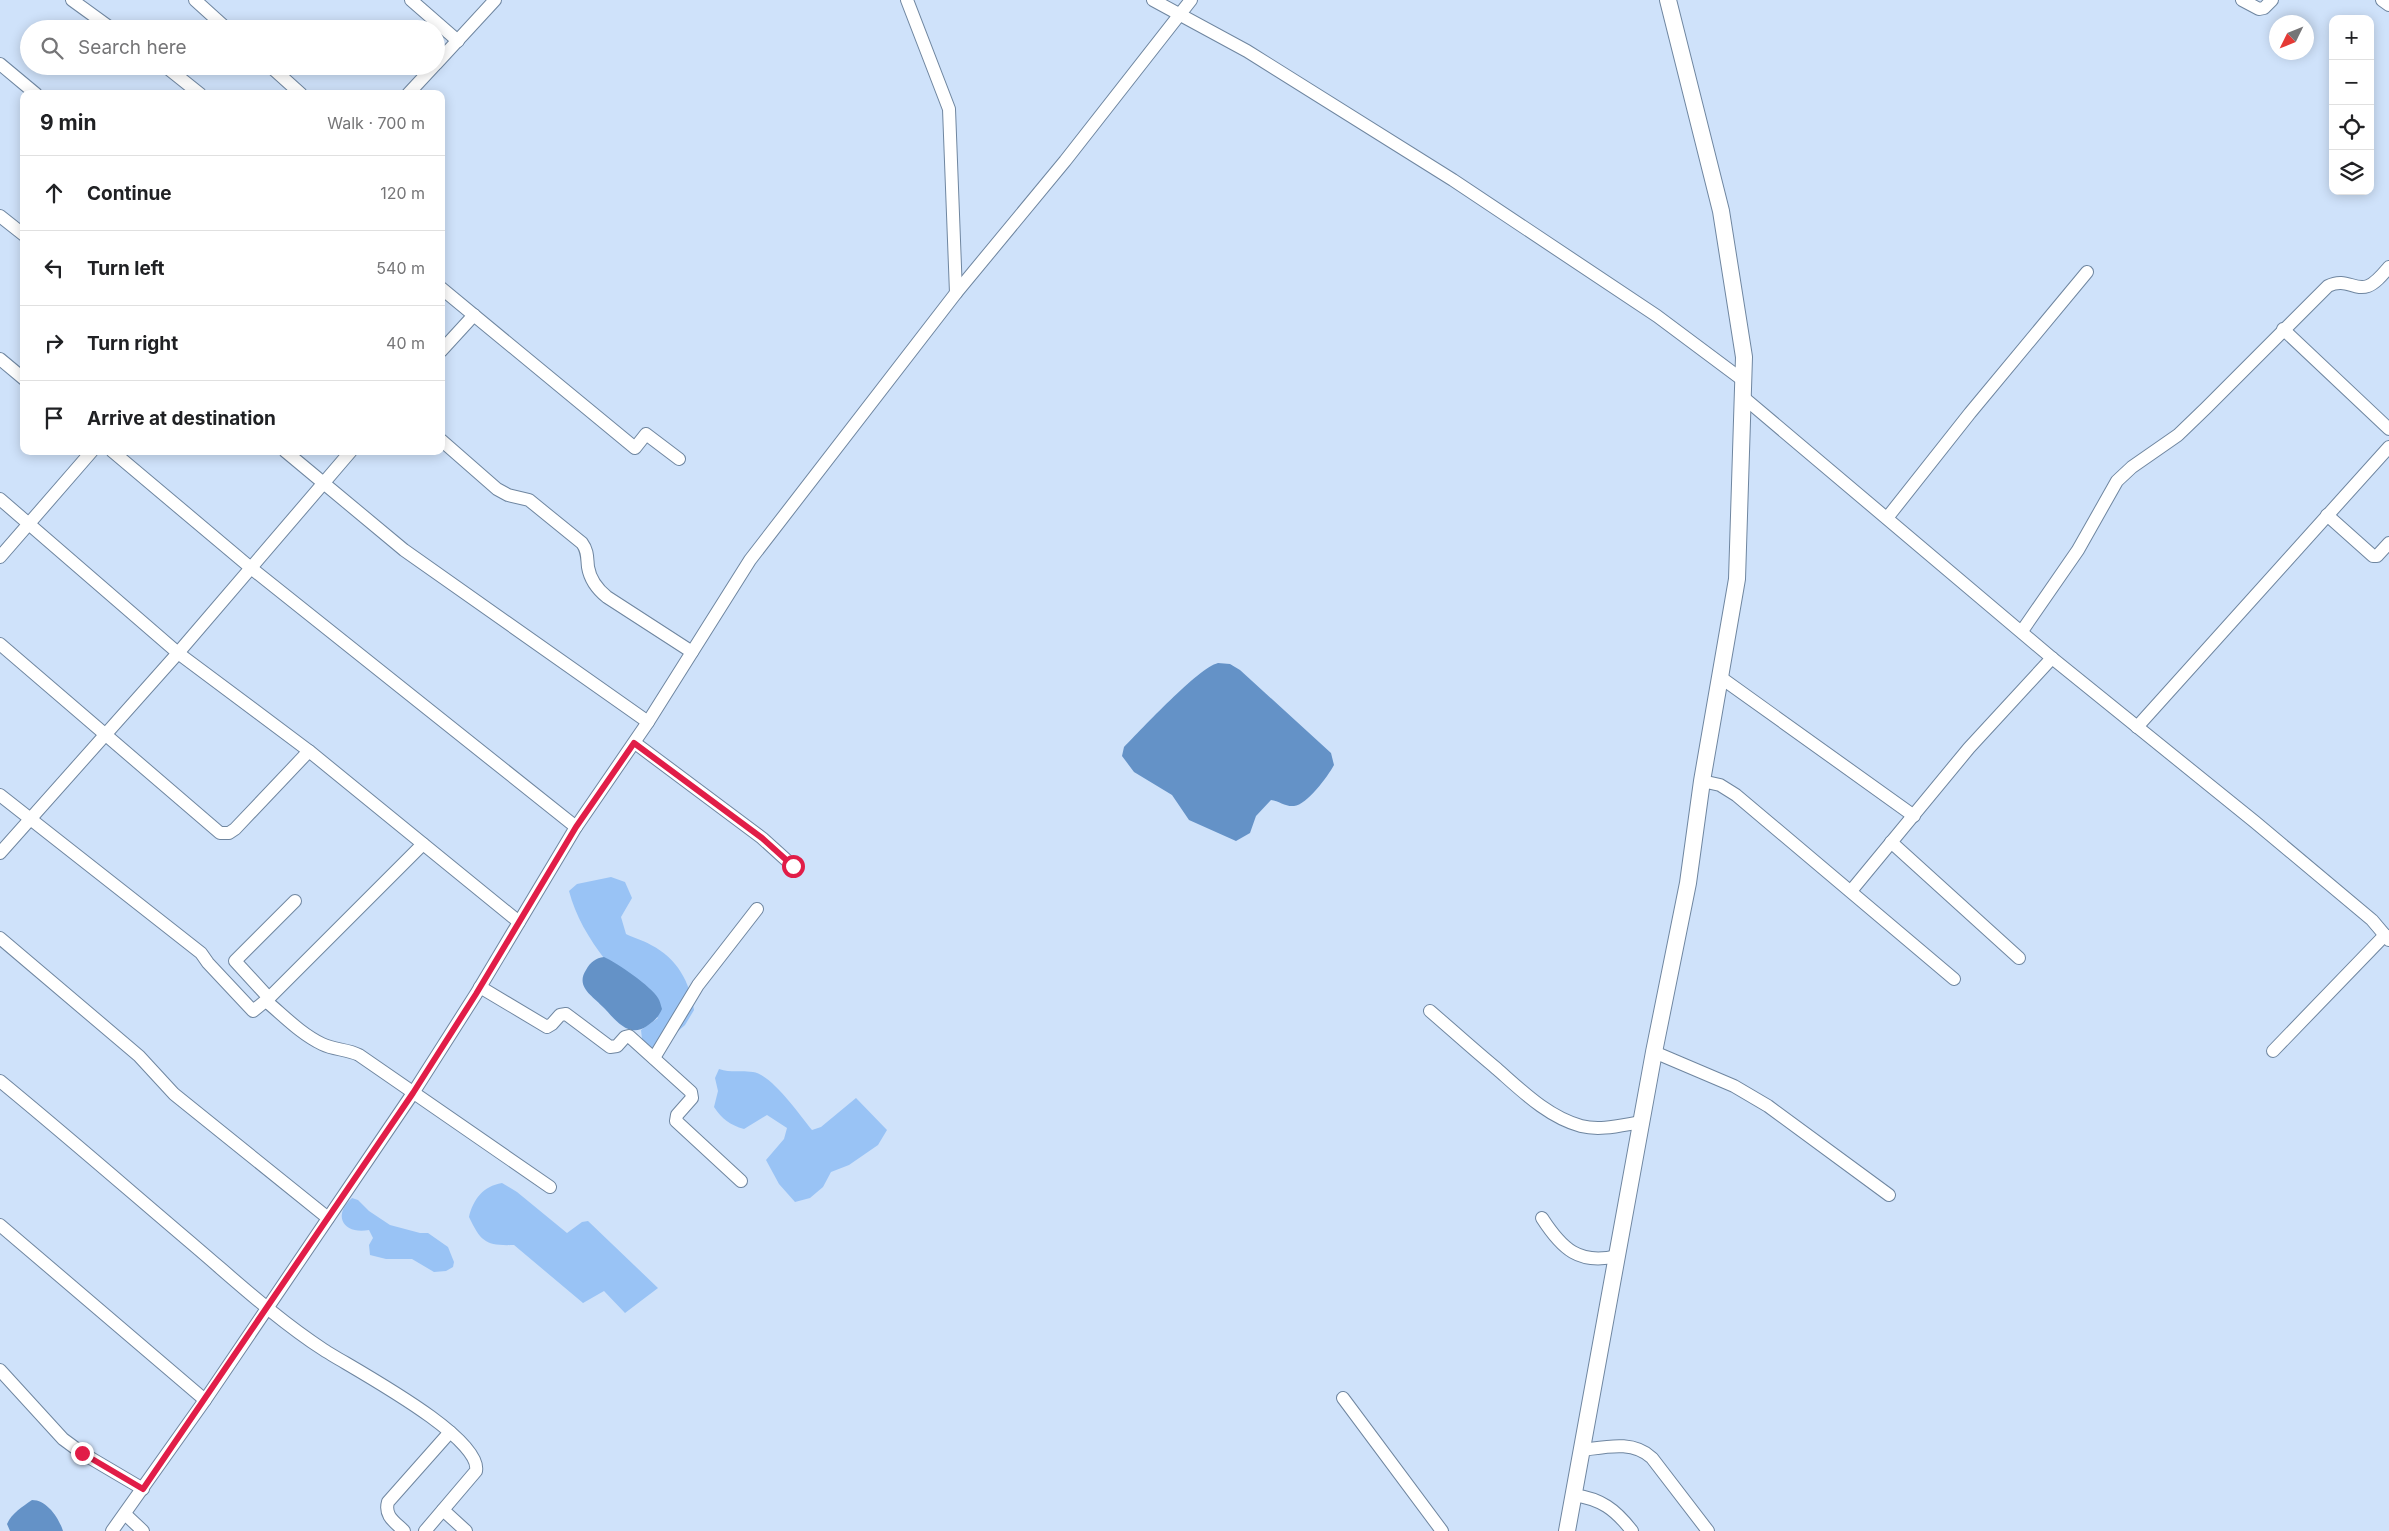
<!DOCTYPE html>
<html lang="en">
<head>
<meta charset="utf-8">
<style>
	body { margin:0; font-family:Inter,sans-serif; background:#f2f2f2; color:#202124 }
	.controls { position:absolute; right:15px; top:15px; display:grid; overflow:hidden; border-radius:10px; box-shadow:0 2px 12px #0003 }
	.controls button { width:45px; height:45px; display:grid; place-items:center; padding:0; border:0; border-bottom:1px solid #e0e0e0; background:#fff; color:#202124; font:25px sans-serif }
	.compass { position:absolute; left:2269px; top:15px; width:45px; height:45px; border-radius:50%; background:#fff; box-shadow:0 2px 12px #0003; rotate:227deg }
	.stop { position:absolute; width:15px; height:15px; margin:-11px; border:4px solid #e11d48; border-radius:50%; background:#fff }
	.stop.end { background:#e11d48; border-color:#fff; box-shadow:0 1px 5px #0008 }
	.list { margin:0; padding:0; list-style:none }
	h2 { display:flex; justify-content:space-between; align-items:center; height:65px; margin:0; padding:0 20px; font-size:21px }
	h2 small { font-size:16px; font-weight:400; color:#757577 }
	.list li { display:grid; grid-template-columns:32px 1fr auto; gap:15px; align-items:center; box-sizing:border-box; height:75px; padding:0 20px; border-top:1px solid #e0e0e0 }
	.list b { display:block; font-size:19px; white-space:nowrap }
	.list em { font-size:16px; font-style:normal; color:#757577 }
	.icon { flex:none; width:28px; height:28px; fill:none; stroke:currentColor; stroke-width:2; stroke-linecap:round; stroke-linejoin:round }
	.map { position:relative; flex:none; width:2389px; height:1531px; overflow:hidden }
	.search { position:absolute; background:#fff; box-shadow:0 2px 12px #0003; left:20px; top:20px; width:425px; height:55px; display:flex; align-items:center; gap:12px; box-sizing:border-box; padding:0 18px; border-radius:28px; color:#757577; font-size:19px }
	.panel { position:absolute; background:#fff; box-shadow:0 2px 12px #0003; left:20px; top:90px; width:425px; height:365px; border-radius:10px }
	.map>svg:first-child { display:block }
	.green { fill:#99c3f5 }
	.water { fill:#6492c7 }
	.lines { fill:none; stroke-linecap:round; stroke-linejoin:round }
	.minor-casing { stroke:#6f86a0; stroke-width:14 }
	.tertiary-casing { stroke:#6f86a0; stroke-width:18 }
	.minor { stroke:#fff; stroke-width:12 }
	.tertiary { stroke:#fff; stroke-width:16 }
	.route { stroke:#e11d48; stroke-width:6 }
</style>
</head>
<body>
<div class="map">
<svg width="2389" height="1531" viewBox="0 0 2389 1531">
	<rect width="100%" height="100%" fill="#cfe2fa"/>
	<g class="green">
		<path d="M611,877L625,882L632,898L621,917L626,934C634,938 643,940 651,945C677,958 690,982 694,1010L685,1025L655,1051L642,1039L641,1030L658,1018C623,982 582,941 569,891L577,884Z"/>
		<path d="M719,1069C731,1073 741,1070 753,1072C771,1074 800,1115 812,1130L821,1127L856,1098L887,1130L878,1145L849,1165L831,1172L823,1187L810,1198L795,1202L779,1184L766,1160L784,1139L787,1128L767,1115L744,1129C730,1125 722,1119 714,1107L718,1091L715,1078Z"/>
		<path d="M502,1183L517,1192L567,1233L582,1222L588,1221L658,1288L625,1313L604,1291L583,1303L514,1245C486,1246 481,1242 469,1217C473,1200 483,1186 502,1183Z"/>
		<path d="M352,1198L358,1200L369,1211L390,1225L420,1233H428L448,1247L454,1262L453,1267L446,1271L434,1272L412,1259H386L370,1255L369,1245L373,1238L369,1230C345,1235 331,1216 352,1198Z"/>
	</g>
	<g class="water">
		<path d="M1218,663L1230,664L1240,670L1331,753L1334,765C1328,776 1307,805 1294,806C1286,807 1279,801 1271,800L1256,816L1250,833L1236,841L1189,820L1172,795L1134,772L1122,756L1124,747C1142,729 1198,668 1218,663Z"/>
		<path d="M604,957C616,962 652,987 658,998C660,1001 661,1006 662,1009C658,1018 654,1021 647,1026C628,1039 615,1019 603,1007C593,996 575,987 586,970C590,962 596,958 604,957Z"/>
		<path d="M32,1500C47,1500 59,1518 63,1531H10L7,1524C12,1513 22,1507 32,1500Z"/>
	</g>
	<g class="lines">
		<g class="minor-casing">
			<g id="minor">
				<path d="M72,0L112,29"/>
				<path d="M195,0L227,29"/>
				<path d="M411,0L458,41"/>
				<path d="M907,0L949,109L956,293"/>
				<path d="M1153,0L1247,51L1453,180L1657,316L1744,381"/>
				<path d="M2242,0L2259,9L2264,8L2272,0"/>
				<path d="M2382,0L2389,5"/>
				<path d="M0,64L36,94"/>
				<path d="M436,64L495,0"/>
				<path d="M165,66L200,94"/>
				<path d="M270,66L301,94"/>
				<path d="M408,94L434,66"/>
				<path d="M0,216L24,235"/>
				<path d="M441,288L635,448L646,434L679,459"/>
				<path d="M2283,329L2389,429"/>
				<path d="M441,351L474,315"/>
				<path d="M0,359L24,379"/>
				<path d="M1743,397L2052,658L2255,822L2372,920L2389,940"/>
				<path d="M441,440L497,489L508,495L529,500L582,543C588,551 587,558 588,567C590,579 597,589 607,597L692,652"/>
				<path d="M112,451L251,568L576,827"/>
				<path d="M285,451L404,550L648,722"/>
				<path d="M0,499L178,653L309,751L519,922"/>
				<path d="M2327,515L2373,556H2377L2389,543"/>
				<path d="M1887,518L1970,413L2087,272"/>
				<path d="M0,557L92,451"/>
				<path d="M2022,631L2078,550L2117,481L2132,467L2178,435L2206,408L2328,286C2346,277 2354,291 2368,286C2376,283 2383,274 2389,267"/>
				<path d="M0,644L220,833H229L235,829L309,751"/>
				<path d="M1720,677L1914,816"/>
				<path d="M2137,727L2389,447"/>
				<path d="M635,743L762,838L793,866"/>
				<path d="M1702,781L1720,785L1736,795L1954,979"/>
				<path d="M0,795L201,953L208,963L253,1011L269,998L423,844"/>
				<path d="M1891,842L2019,958"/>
				<path d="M0,853L178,653L351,451"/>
				<path d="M1851,891L1969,748L2052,658"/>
				<path d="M0,938L139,1056L174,1094L328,1218"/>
				<path d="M480,987L547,1027L552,1024L560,1015L566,1014L610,1047L617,1046L625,1037L629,1036L691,1092L692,1098L677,1115L676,1121L741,1181"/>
				<path d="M269,998L235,961L295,901"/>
				<path d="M266,1001C284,1016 301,1034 322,1044C334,1050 347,1049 359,1055L550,1187"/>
				<path d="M1430,1011C1452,1030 1474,1050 1497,1069C1522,1091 1548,1117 1581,1126C1601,1131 1622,1125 1642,1122"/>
				<path d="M2273,1051L2385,935"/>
				<path d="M1654,1052L1734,1086L1768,1106L1889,1195"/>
				<path d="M654,1058L698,985L757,909"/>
				<path d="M0,1081C67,1136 131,1192 197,1248C238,1283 278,1320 324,1350C352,1368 483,1437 476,1471L425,1531"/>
				<path d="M1542,1218C1562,1249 1579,1265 1617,1256"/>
				<path d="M0,1225L205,1400"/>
				<path d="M0,1370L63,1439L82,1453L143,1489"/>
				<path d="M1343,1398L1442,1531"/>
				<path d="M1582,1450C1606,1447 1633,1440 1652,1458L1708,1531"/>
				<path d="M1574,1495C1601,1499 1615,1509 1632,1531"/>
				<path d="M443,1510L466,1531"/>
				<path d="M125,1514L143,1531"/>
				<path d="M112,1531L205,1400L413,1093L476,994L576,827L648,722L750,560L956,293L1065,161L1191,0"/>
				<path d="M404,1531C395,1522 384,1516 388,1502L450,1432"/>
			</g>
		</g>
		<g class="tertiary-casing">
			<path id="tertiary" d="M1567,1531L1654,1052L1688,883L1702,781L1737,579L1744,357L1721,211L1668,0"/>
		</g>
		<use href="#minor" class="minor"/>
		<use href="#tertiary" class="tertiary"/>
	</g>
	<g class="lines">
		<path class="route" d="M82,1453L143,1489L413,1093L476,994L576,827L634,743L762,838L793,866"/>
	</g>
</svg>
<div class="controls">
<button>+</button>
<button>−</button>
<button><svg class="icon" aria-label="locate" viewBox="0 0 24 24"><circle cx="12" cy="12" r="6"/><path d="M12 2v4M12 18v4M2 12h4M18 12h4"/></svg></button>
<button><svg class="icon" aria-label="layers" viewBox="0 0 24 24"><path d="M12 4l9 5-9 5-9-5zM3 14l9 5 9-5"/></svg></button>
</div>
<svg class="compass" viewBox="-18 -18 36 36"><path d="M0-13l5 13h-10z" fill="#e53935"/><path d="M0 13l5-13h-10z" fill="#757577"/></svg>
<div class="stop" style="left:793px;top:866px"></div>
<div class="stop end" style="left:82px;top:1453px"></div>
<div class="search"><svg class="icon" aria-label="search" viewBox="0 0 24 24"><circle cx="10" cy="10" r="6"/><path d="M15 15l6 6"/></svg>Search here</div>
<section class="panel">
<h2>9 min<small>Walk · 700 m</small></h2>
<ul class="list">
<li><svg class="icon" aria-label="ahead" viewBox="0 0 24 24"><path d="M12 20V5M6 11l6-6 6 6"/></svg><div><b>Continue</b></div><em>120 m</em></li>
<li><svg class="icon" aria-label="left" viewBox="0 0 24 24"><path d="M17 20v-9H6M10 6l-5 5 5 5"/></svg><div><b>Turn left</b></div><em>540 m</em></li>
<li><svg class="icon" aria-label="right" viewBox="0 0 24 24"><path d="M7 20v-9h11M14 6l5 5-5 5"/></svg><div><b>Turn right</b></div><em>40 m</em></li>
<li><svg class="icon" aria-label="arrive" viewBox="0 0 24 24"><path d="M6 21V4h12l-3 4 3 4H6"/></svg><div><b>Arrive at destination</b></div></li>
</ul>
</section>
</div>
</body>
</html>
